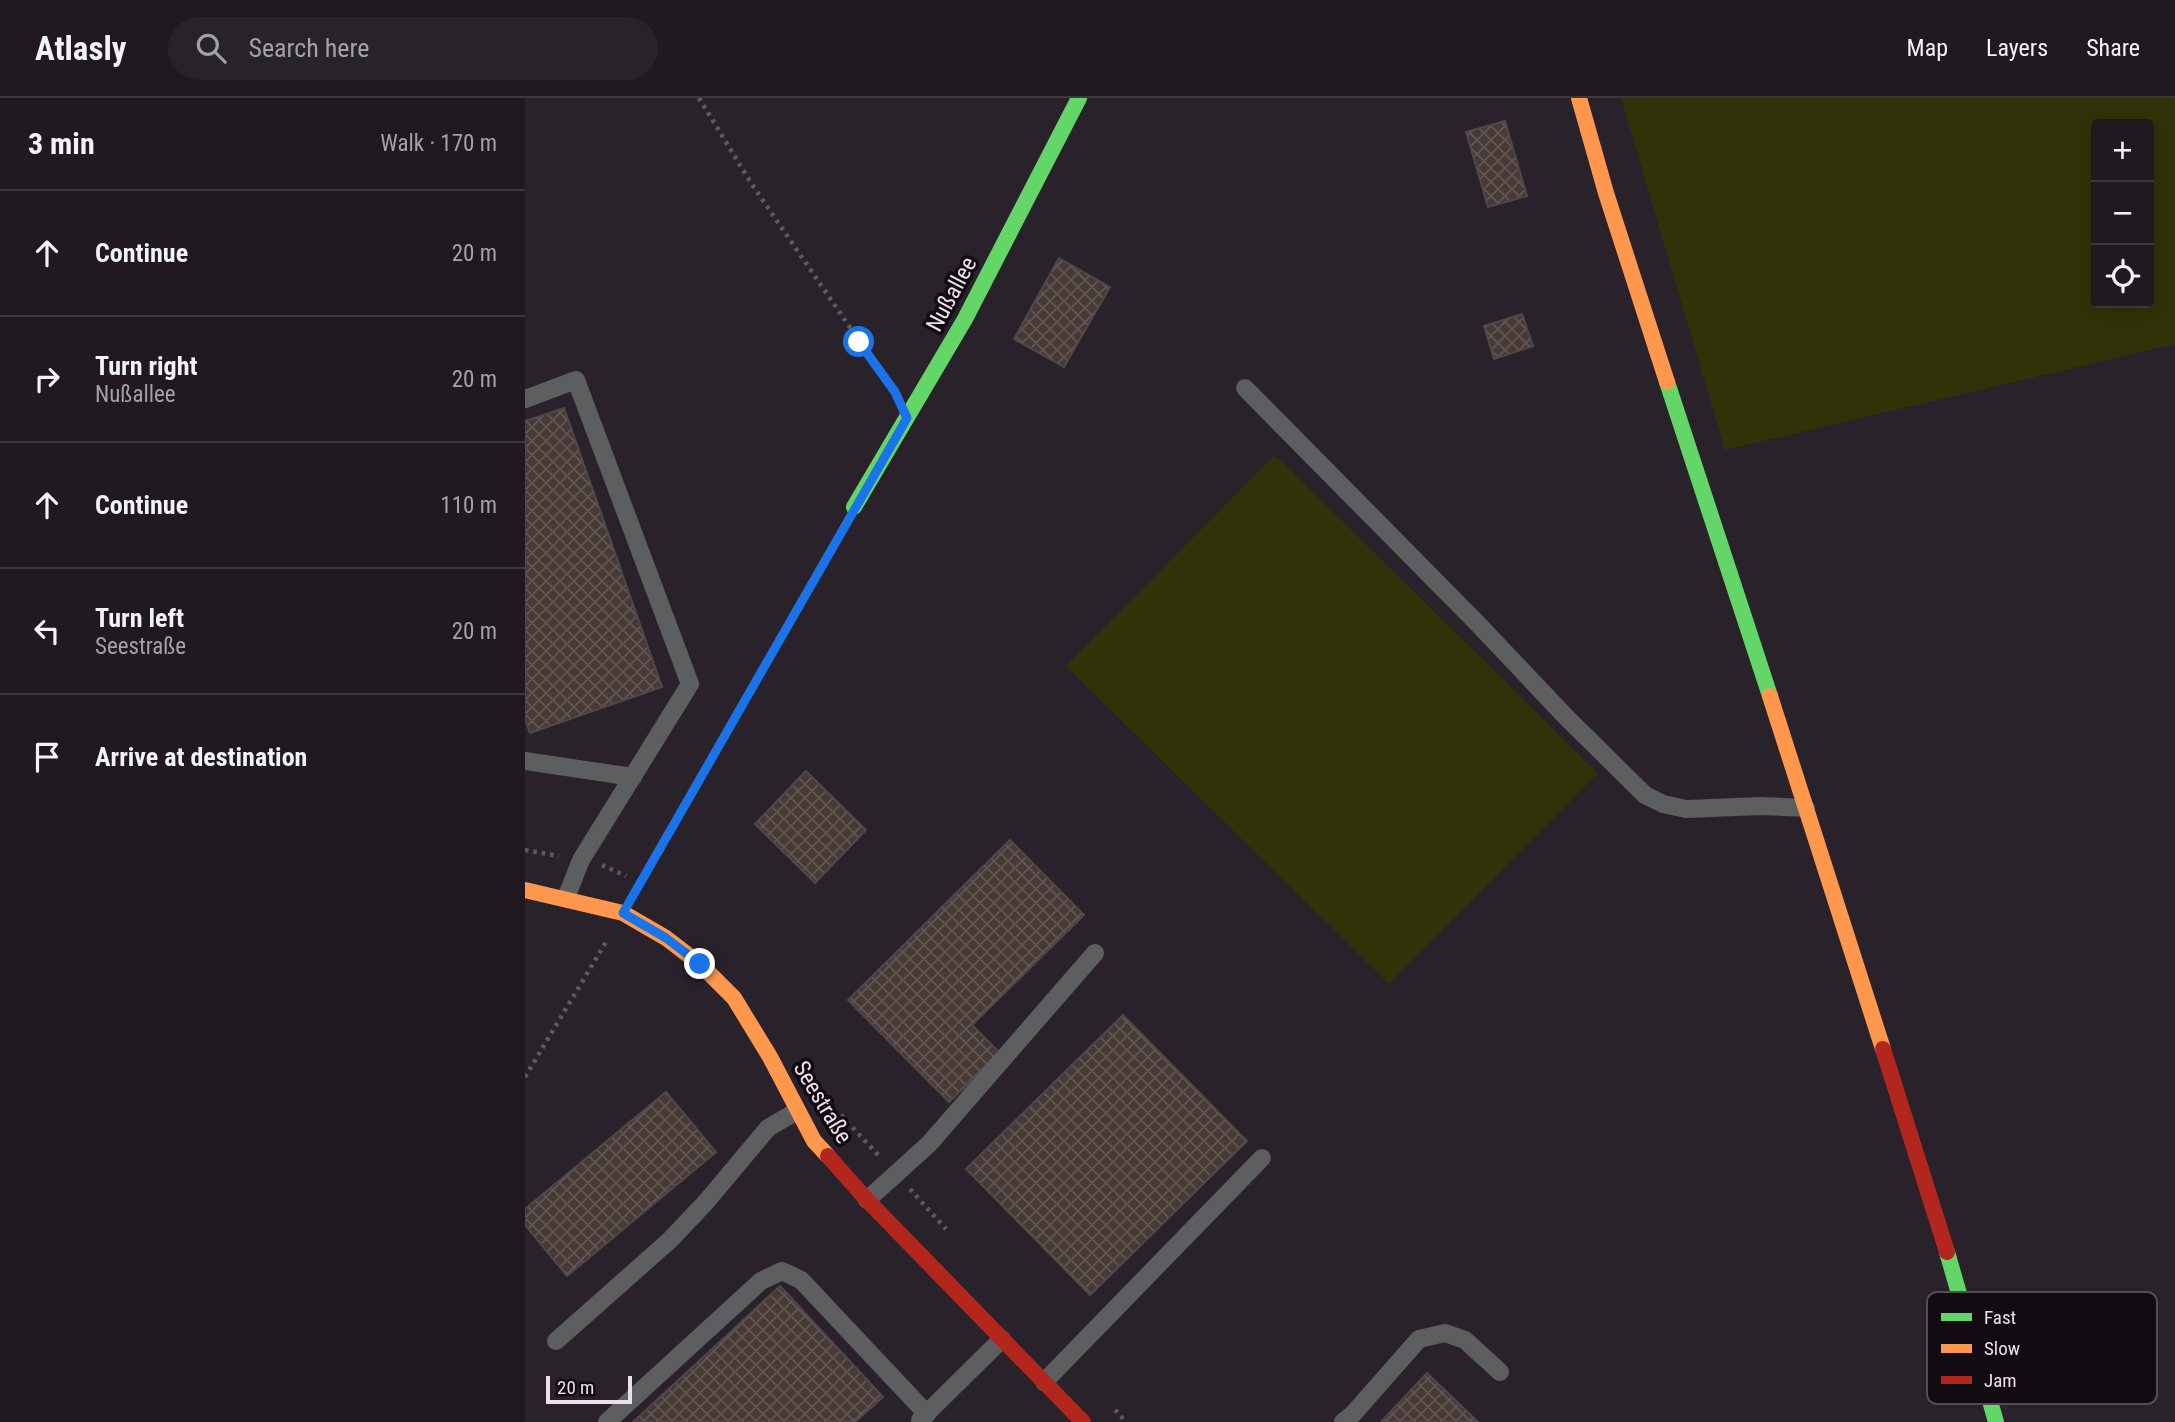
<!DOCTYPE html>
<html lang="en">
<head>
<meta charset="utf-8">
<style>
	body { margin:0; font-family:"Roboto Condensed",sans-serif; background:#282329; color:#f1f3f6 }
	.controls { position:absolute; right:21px; top:21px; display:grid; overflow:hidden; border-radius:7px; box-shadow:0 4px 18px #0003 }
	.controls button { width:63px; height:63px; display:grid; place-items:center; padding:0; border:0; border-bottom:2px solid #3d383e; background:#201a20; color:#f1f3f6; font:35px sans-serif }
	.scale { position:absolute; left:21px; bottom:18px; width:86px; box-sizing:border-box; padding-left:7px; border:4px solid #ece1ea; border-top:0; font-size:19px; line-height:24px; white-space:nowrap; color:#ece1ea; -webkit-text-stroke:5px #120c12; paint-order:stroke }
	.stop { position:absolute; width:21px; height:21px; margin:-16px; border:5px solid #1a73e8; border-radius:50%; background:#fff }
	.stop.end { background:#1a73e8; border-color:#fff; box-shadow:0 2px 7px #0008 }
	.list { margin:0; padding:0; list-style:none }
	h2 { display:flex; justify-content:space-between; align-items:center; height:91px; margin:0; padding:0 28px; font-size:30px }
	h2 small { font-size:23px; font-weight:400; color:#a2a1a5 }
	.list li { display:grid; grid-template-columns:46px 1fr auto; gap:21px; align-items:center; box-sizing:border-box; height:126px; padding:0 28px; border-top:2px solid #3d383e }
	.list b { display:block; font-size:26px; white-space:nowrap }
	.list p { margin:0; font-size:23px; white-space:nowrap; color:#a2a1a5 }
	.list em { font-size:23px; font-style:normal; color:#a2a1a5 }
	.icon { flex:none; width:38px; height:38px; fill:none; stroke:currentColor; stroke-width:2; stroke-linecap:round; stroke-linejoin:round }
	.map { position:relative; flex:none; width:1650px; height:1324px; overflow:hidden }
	header { display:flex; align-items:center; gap:42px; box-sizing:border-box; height:98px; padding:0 35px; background:#201a20; border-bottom:2px solid #3d383e }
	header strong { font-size:33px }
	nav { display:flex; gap:38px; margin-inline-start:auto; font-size:24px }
	.search { width:490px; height:63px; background:#282329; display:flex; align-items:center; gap:18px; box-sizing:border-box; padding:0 24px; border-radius:38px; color:#a2a1a5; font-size:26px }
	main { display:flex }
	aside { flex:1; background:#201a20 }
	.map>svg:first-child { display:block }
	.grass { fill:#323208; fill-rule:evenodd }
	.building { fill:url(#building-cross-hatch); stroke:#4f4849; stroke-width:2 }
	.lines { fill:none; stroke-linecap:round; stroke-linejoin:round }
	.path { stroke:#5d5a5e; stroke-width:4.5; stroke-dasharray:3.5 5; stroke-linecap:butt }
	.lane { stroke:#5c5e60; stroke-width:18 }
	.fast { stroke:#63d668; stroke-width:16 }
	.slow { stroke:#ff974d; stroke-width:16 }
	.jam { stroke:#b3261e; stroke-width:16 }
	.route { stroke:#1a73e8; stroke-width:9 }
	.labels { text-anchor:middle; stroke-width:7; stroke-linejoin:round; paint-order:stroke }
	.street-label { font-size:23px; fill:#ece1ea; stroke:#120c12 }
	.key { fill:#120c12; stroke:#534c53; stroke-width:2 }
	.key-label { font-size:19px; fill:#ece1ea }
</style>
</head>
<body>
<header>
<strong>Atlasly</strong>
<div class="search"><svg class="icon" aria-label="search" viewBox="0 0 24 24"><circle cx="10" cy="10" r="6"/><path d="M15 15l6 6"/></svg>Search here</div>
<nav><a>Map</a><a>Layers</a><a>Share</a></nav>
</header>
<main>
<aside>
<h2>3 min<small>Walk · 170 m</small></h2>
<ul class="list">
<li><svg class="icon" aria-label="ahead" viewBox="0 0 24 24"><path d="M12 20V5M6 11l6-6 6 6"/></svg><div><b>Continue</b></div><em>20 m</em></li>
<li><svg class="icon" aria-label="right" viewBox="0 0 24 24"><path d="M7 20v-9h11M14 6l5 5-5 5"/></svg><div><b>Turn right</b><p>Nußallee</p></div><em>20 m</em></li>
<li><svg class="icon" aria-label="ahead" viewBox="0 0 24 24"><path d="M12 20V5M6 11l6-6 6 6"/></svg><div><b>Continue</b></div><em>110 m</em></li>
<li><svg class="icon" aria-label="left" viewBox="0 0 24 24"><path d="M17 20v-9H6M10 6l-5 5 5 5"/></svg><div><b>Turn left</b><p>Seestraße</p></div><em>20 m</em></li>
<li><svg class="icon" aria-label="arrive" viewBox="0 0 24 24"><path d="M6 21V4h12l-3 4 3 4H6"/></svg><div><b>Arrive at destination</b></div></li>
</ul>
</aside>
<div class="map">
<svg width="1650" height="1324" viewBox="0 0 1650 1324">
	<defs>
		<pattern id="building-cross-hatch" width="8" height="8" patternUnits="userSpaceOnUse" patternTransform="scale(1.75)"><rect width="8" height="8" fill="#473a36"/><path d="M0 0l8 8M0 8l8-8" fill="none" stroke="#625653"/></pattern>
	</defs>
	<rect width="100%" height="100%" fill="#2a222a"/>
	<g class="grass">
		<path d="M1096,0H1650V246L1200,352ZM1571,26H1624V205H1571Z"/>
		<path d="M750,357L1073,675L864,886L541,568Z"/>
	</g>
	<g class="building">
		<path d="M980,23L1002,98L963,109L941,34Z"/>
		<path d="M534,160L585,189L539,269L489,241Z"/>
		<path d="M997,216L1008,248L969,261L959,228Z"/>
		<path d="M39,310L137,589L5,635L0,622V323Z"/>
		<path d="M281,673L341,732L290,785L230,726Z"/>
		<path d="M485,742L559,817L447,927L475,955L424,1004L323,902Z"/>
		<path d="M598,917L722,1043L565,1197L441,1071Z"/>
		<path d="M141,994L191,1054L42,1178L0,1127V1111Z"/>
		<path d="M255,1188L358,1299L330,1324H108Z"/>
		<path d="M902,1275L953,1324H856Z"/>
	</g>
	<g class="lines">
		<g class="path">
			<path d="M174,0L226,85L363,285"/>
			<path d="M0,752L34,758"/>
			<path d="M77,767L101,778"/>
			<path d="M114,789L313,437"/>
			<path d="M0,979L81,844"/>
			<path d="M316,1017L355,1059"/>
			<path d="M385,1091L421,1131"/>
			<path d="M590,1312L601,1324"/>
		</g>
		<g class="lane">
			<path d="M720,290L953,526L1041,619L1120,697L1138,706L1161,711L1236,708L1281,710"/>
			<path d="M0,301L51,282L165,586L56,762L41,800"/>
			<path d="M0,663L108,679"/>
			<path d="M342,1102L404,1046L570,855"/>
			<path d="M31,1243L145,1142L181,1104L243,1030L272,1013"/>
			<path d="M519,1284L737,1060"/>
			<path d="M395,1322L477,1241"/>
			<path d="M82,1324L236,1183L257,1173L276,1182L402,1316"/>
			<path d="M818,1324L828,1316L894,1241L920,1235L940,1242L975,1274"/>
		</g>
		<g class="fast">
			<path d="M1142,284L1245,598"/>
			<path d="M329,409L440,221L554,0"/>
			<path d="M1422,1154L1471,1324"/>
		</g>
		<g class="slow">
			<path d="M1054,0L1081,95L1142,284"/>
			<path d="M1245,598L1358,951"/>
			<path d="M0,792L98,815L141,840L175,866L209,900L245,959L289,1043L303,1058"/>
		</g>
		<g class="jam">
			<path d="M1358,951L1422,1154"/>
			<path d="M303,1058L342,1102L558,1324"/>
		</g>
	</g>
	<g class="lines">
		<path class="route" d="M175,866L141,840L98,815L382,320L370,294L334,244"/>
	</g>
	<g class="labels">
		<g class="street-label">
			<text transform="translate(426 196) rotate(-62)" y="8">Nußallee</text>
			<text transform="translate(298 1004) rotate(59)" y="8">Seestraße</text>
		</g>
	</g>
	<rect x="1402" y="1194" width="230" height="112" rx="10" class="key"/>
	<rect x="1416" y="1215" width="31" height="8" fill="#63d668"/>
	<rect x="1416" y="1246" width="31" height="9" fill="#ff974d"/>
	<rect x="1416" y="1278" width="31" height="8" fill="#b3261e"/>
	<g class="key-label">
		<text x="1459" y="1226">Fast</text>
		<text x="1459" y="1257">Slow</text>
		<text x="1459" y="1289">Jam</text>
	</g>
</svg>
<div class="controls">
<button>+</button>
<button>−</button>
<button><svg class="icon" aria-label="locate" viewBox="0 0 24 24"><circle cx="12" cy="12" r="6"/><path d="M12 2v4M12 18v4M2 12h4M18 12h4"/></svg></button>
</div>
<div class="scale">20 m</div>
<div class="stop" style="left:334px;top:244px"></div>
<div class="stop end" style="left:175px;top:866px"></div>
</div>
</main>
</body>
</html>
